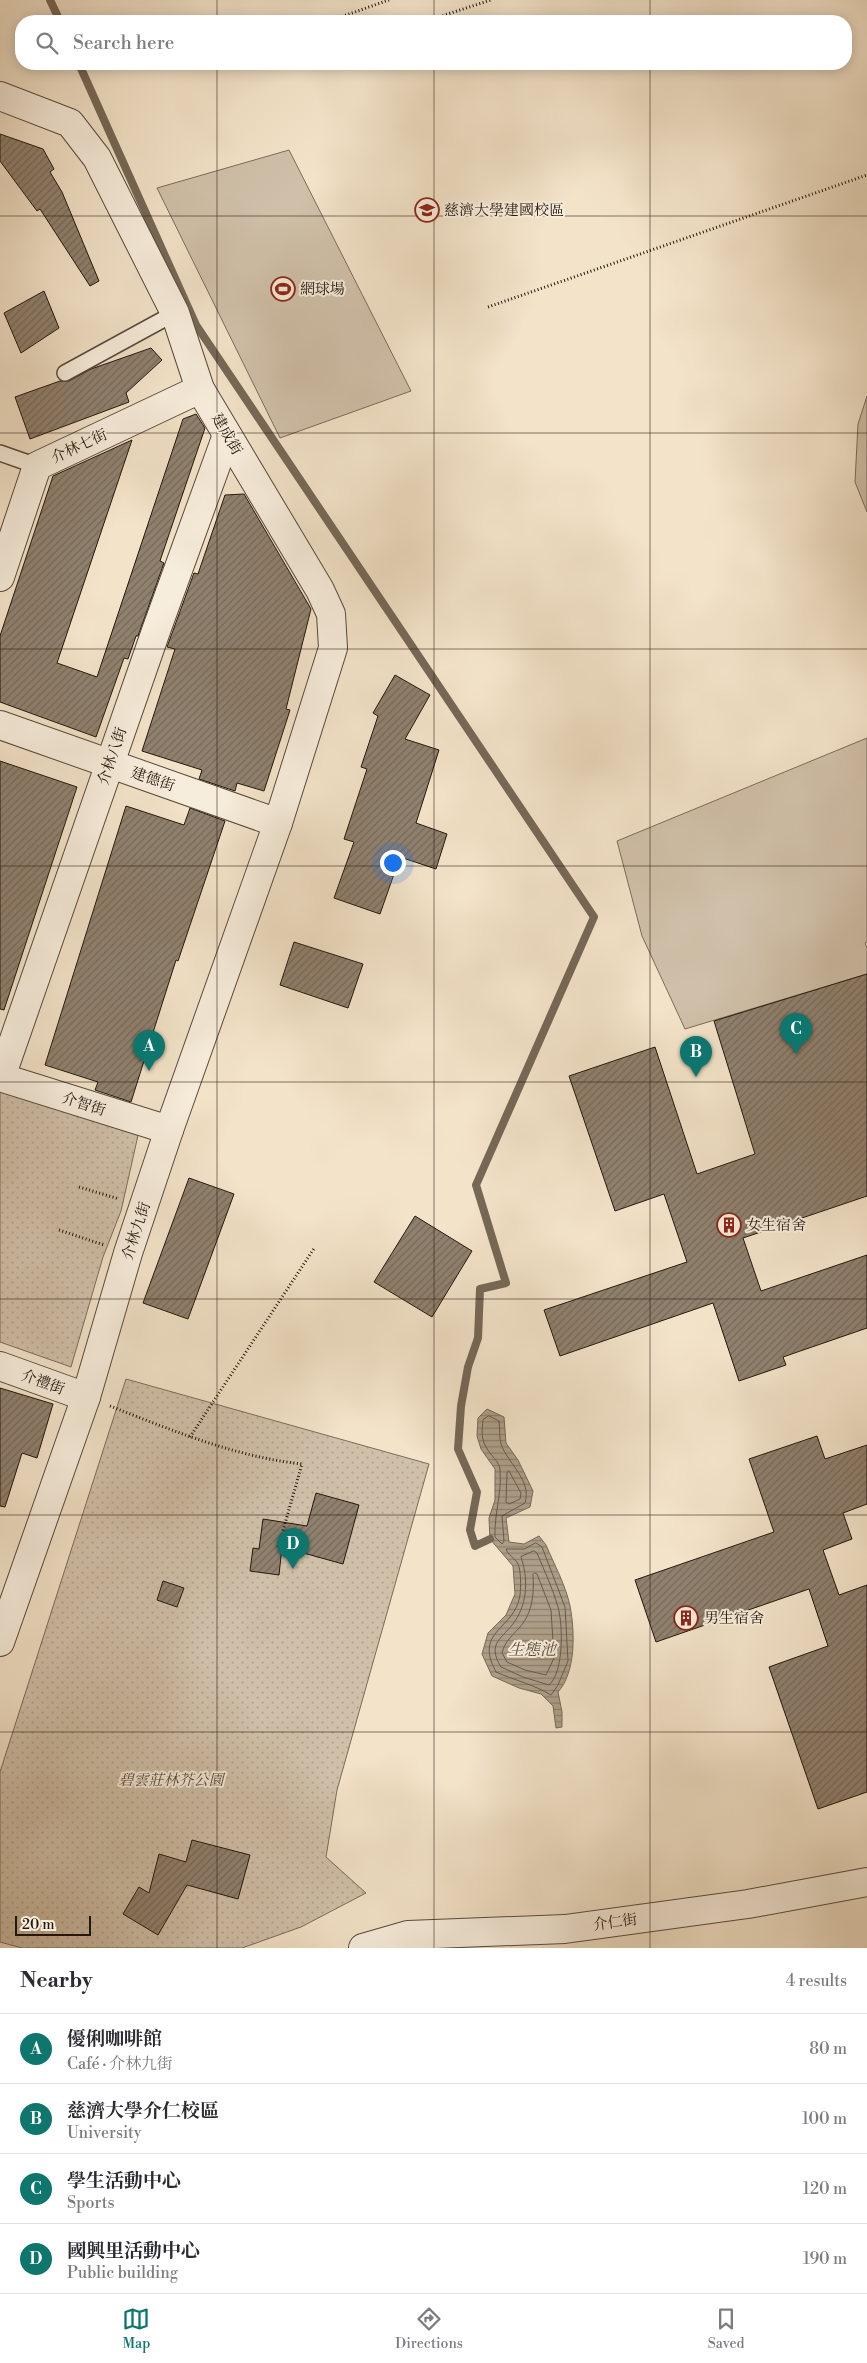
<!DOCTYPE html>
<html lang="en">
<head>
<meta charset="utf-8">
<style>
	body { margin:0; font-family:"Libre Bodoni","Noto Serif TC",serif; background:#f7f7f7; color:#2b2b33 }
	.scale { position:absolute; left:15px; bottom:12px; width:76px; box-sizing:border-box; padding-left:5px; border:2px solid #24170d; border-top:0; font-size:14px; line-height:18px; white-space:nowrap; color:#24170d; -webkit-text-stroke:4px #f7eddc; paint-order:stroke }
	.you { position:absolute; left:392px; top:862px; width:18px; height:18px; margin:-12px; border:4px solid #fff; border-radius:50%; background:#1a73e8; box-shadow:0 0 0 8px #1a73e833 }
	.badge { display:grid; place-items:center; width:32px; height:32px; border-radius:50%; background:#0f766e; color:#fff; font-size:16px; font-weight:700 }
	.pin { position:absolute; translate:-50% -41px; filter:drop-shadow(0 1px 2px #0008) }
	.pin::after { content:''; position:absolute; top:26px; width:18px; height:15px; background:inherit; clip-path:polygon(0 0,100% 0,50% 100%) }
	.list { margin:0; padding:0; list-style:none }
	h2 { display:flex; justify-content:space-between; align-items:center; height:65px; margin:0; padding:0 20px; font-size:21px }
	h2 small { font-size:16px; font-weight:400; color:#7c7c81 }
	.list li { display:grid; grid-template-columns:32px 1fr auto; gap:15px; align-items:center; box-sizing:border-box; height:70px; padding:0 20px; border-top:1px solid #e1e1e2 }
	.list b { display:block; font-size:19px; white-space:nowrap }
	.list p { margin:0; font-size:16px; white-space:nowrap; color:#7c7c81 }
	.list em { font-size:16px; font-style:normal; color:#7c7c81 }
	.icon { flex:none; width:28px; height:28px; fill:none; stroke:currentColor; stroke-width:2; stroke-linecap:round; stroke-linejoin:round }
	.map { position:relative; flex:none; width:867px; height:1948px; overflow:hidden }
	.search { position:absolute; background:#fff; box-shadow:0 2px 12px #0003; left:15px; right:15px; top:15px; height:55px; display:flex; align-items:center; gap:12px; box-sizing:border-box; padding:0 18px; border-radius:20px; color:#7c7c81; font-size:19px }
	.sheet { height:345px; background:#fff }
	nav { display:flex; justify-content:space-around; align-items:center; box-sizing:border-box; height:70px; border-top:1px solid #e1e1e2; background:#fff; font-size:14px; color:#7c7c81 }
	nav a { display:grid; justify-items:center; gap:2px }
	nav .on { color:#0f766e }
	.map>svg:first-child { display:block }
	.green { fill:#d0c0a9; stroke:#7a6c5b }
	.park { fill:url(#park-dots); stroke:#7a6c5b }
	.water { fill:url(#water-rules); stroke:#766857 }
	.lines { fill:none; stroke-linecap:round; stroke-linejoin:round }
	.shore { stroke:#685a4b; stroke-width:1 }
	.stream { stroke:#766857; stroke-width:8 }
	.building { fill:url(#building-hatch); stroke:#24170d }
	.service-casing { stroke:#584a3c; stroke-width:18 }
	.minor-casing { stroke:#584a3c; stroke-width:30 }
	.path { stroke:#24170d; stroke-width:3; stroke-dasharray:1 2.5; stroke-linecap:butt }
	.service { stroke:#f7eddc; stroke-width:15 }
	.minor { stroke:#f7eddc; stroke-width:28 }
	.grid { fill:none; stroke:#24170d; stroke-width:1; stroke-opacity:0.55 }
	.labels { text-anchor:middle; stroke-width:4; stroke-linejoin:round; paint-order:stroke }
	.poi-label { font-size:15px; fill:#24170d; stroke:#f7eddc; text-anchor:start }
	.street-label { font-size:15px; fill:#24170d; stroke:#f7eddc }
	.park-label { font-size:15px; font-style:italic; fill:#584a3c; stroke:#f7eddc }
	.water-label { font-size:16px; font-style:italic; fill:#5b4d3f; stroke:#f7eddc }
</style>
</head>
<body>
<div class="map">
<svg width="867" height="1948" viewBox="0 0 867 1948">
	<defs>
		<pattern id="park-dots" width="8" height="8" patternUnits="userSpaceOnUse" patternTransform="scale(1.25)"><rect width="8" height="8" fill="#d0c0a9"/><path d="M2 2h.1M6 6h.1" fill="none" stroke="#b2a490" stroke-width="1.8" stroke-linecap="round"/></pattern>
		<pattern id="water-rules" width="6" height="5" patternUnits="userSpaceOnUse" patternTransform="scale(1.25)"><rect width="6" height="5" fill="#ad9e89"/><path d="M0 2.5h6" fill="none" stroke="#8d806e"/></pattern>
		<pattern id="building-hatch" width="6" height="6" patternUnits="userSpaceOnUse" patternTransform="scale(1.25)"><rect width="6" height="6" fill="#90816f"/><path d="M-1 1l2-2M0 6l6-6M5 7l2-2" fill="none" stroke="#75695a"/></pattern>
	</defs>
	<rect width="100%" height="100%" fill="#f3e3c9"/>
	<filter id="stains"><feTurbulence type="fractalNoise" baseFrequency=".004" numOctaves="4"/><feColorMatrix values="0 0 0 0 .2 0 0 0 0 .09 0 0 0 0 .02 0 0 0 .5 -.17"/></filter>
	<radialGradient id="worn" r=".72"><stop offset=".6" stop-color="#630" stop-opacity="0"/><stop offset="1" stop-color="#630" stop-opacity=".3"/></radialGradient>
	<g class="green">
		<path d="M289,150L411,391L280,438L157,188Z"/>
		<path d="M867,396V512L855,482L858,424Z"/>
		<path d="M867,738V942L865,943L867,948V974L685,1029L642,936L617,841Z"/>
	</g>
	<g class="park">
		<path d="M0,1089L139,1131L121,1211L103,1257L71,1367L0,1342Z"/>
		<path d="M126,1379L429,1464L337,1790L326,1857L366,1893L301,1927L242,1948H22L0,1942V1772Z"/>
	</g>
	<path class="water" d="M487,1409L504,1417L506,1443L518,1460L533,1491L530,1507L506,1518L509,1542L524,1544L539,1536L546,1545C554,1564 566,1586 570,1606C575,1632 576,1672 558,1692L562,1712V1727L556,1728L553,1706L541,1694L519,1688L492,1676L482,1654L488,1633L506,1615L515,1594L513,1566L490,1539L489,1518L495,1500V1469L481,1449L477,1436L478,1418Z"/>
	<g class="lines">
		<g class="shore">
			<path d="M489,1416L499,1421C500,1428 499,1437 501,1444C508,1464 532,1480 525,1503L502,1516L504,1541L502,1544L495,1537C494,1514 502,1494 500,1470C500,1462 490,1455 486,1447C481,1439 482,1430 483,1420Z"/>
			<path d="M509,1471L521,1493L520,1499L509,1504L506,1502L507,1473Z"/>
			<path d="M536,1543L542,1547L565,1607L568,1661L558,1685L551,1695C535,1685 514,1680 496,1672C473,1630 515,1630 520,1595C521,1587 521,1570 518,1564C515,1558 508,1555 506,1549H524Z"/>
			<path d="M534,1551L537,1553C544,1570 553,1589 558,1607C563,1625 564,1672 549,1685L523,1677L501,1667C486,1642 503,1639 515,1621C528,1602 528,1577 521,1557Z"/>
			<path d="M535,1573L537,1574L551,1610L554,1658L546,1675L525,1670L507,1662L502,1653C505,1641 512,1636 520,1627C533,1612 534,1593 533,1575Z"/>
		</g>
		<g class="stream">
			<path d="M50,0L60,21"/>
			<path d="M79,64L196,325L594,917L476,1185L506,1283L480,1289L478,1338L468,1367L461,1406L458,1449L477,1492L470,1530L475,1546L490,1539"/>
		</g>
	</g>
	<g class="building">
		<path d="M0,134L43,149L54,169L50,172L62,192L99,281L90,286L40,209L37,211L0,161Z"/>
		<path d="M44,291L59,328L21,353L4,313Z"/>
		<path d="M151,348L162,360L126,393L129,402L30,439L15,397L60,381H69L91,369Z"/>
		<path d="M196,414L205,428L160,561L164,563L138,636H136L128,659L124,658L96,737L0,702V636L53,476L132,440L57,663L97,677L183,419Z"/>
		<path d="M244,494L311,609L286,709L290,710L264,791L237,783L235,791L199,779L202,770L142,751L175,649L167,647L194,573L198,574L225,495Z"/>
		<path d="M395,675L430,695L405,739L439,750L416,823L447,834L436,869L400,857L380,914L334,898L354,842L344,839L367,769L361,767L378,716L373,713Z"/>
		<path d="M0,761L77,787L4,1010L0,1009Z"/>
		<path d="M126,806L184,825L190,808L225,821L178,961L176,960L131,1102L95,1090L98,1082L45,1065Z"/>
		<path d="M294,942L363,964L348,1008L280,985Z"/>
		<path d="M867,974V1196L743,1238L761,1291L867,1255V1328L783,1357L786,1365L739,1381L713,1303L560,1356L544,1310L687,1262L664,1194L615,1211L569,1076L655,1047L697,1174L755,1154L714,1021Z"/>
		<path d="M189,1178L234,1194L188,1319L143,1303Z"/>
		<path d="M415,1216L472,1251L432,1317L374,1282Z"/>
		<path d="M0,1388L53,1404L37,1458L22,1453L5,1507L0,1506Z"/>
		<path d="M817,1436L825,1459L867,1445V1504L843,1513L852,1539L823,1550L839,1595L867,1585V1792L818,1809L769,1667L828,1646L809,1589L656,1642L635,1580L774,1532L749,1459Z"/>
		<path d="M316,1493L359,1505L343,1564L282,1547L279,1575L250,1571L253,1548L259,1549L263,1519L307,1526Z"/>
		<path d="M163,1581L184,1588L177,1607L157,1600Z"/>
		<path d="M192,1840L250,1855L238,1899L187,1885L158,1935L123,1914L139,1887L149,1893L159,1854L186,1862Z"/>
	</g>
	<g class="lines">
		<g class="service-casing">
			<g id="service">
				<path d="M65,373L175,313"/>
				<path d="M0,453L37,466"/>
			</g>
		</g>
		<g class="minor-casing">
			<g id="minor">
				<path d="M0,96L70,123L97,158L175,313L200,389L320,590L331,614L333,648L278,823L169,1130L128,1253L86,1397L0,1642"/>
				<path d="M0,577L37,466L200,389"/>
				<path d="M0,725L278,823"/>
				<path d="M0,1077L169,1130"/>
				<path d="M1,1077L157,628L227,435"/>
				<path d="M0,1366L86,1397"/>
				<path d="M363,1948L408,1935L565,1929L748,1904L867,1882"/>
			</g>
		</g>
		<g class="path">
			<path d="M332,20L389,0"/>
			<path d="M426,21L491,0"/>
			<path d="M488,307L867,175"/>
			<path d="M79,1187L119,1199"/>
			<path d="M59,1230L104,1245"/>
			<path d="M110,1406C171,1430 236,1457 302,1464L278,1548"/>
			<path d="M190,1437L315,1247"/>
		</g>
		<use href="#service" class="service"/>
		<use href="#minor" class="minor"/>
	</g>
	<path class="grid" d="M217,0V21M434,0V21M650,0V21M217,64V1948M434,64V1948M650,64V1948M0,216H867M0,433H867M0,649H867M0,866H867M0,1082H867M0,1299H867M0,1515H867M0,1732H867"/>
	<defs>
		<g id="university-ring" transform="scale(1.25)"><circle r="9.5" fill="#f7eddc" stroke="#8f2418" stroke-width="1.5"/><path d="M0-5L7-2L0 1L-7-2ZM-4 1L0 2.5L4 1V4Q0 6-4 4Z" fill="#8f2418"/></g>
		<g id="stadium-ring" transform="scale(1.25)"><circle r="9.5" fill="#f7eddc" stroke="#8f2418" stroke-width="1.5"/><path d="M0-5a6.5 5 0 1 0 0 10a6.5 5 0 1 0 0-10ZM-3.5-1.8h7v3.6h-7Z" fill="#8f2418"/></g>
		<g id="building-ring" transform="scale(1.25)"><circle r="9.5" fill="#f7eddc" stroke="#8f2418" stroke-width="1.5"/><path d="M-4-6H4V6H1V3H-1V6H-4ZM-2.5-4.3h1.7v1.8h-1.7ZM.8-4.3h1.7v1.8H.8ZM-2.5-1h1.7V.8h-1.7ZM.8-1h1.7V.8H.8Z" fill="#8f2418"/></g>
	</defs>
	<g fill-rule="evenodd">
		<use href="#university-ring" x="427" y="210"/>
		<use href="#stadium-ring" x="283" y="289"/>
		<use href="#building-ring" x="729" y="1225"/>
		<use href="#building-ring" x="686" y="1618"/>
	</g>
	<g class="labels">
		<g class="poi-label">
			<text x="444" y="215">慈濟大學建國校區</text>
			<text x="300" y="294">網球場</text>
			<text x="746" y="1230">女生宿舍</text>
			<text x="704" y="1623">男生宿舍</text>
		</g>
		<g class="street-label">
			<text transform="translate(227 434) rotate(60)" y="5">建成街</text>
			<text transform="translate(79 446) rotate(-25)" y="5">介林七街</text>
			<text transform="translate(112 756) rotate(-71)" y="5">介林八街</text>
			<text transform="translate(153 779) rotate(19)" y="5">建德街</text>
			<text transform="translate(84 1104) rotate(18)" y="5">介智街</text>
			<text transform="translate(136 1231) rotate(-72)" y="5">介林九街</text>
			<text transform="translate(43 1382) rotate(20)" y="5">介禮街</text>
			<text transform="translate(615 1922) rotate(-8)" y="5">介仁街</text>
		</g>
		<g class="park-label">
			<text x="171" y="1785">碧雲莊林芥公園</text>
		</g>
		<g class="water-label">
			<text x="532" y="1655">生態池</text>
		</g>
	</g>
	<rect width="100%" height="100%" filter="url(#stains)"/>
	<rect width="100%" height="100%" fill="url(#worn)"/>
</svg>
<div class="scale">20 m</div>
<div class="you"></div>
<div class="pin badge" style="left:149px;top:1071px">A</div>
<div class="pin badge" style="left:696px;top:1077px">B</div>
<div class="pin badge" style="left:796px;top:1054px">C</div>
<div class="pin badge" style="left:293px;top:1569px">D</div>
<div class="search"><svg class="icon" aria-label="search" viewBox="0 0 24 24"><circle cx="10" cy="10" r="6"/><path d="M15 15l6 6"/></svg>Search here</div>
</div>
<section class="sheet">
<h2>Nearby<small>4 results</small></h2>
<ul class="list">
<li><span class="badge">A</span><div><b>優俐咖啡館</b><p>Café · 介林九街</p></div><em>80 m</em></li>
<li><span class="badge">B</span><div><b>慈濟大學介仁校區</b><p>University</p></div><em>100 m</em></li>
<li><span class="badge">C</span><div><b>學生活動中心</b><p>Sports</p></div><em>120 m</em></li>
<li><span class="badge">D</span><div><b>國興里活動中心</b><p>Public building</p></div><em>190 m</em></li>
</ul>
</section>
<nav>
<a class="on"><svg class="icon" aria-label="map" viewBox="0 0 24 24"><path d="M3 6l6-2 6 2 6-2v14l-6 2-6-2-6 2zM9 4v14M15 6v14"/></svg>Map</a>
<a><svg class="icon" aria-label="directions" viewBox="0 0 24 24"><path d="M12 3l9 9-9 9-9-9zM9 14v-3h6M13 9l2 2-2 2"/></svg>Directions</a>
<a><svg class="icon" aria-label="saved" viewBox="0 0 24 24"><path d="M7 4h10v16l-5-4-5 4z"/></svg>Saved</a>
</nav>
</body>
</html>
